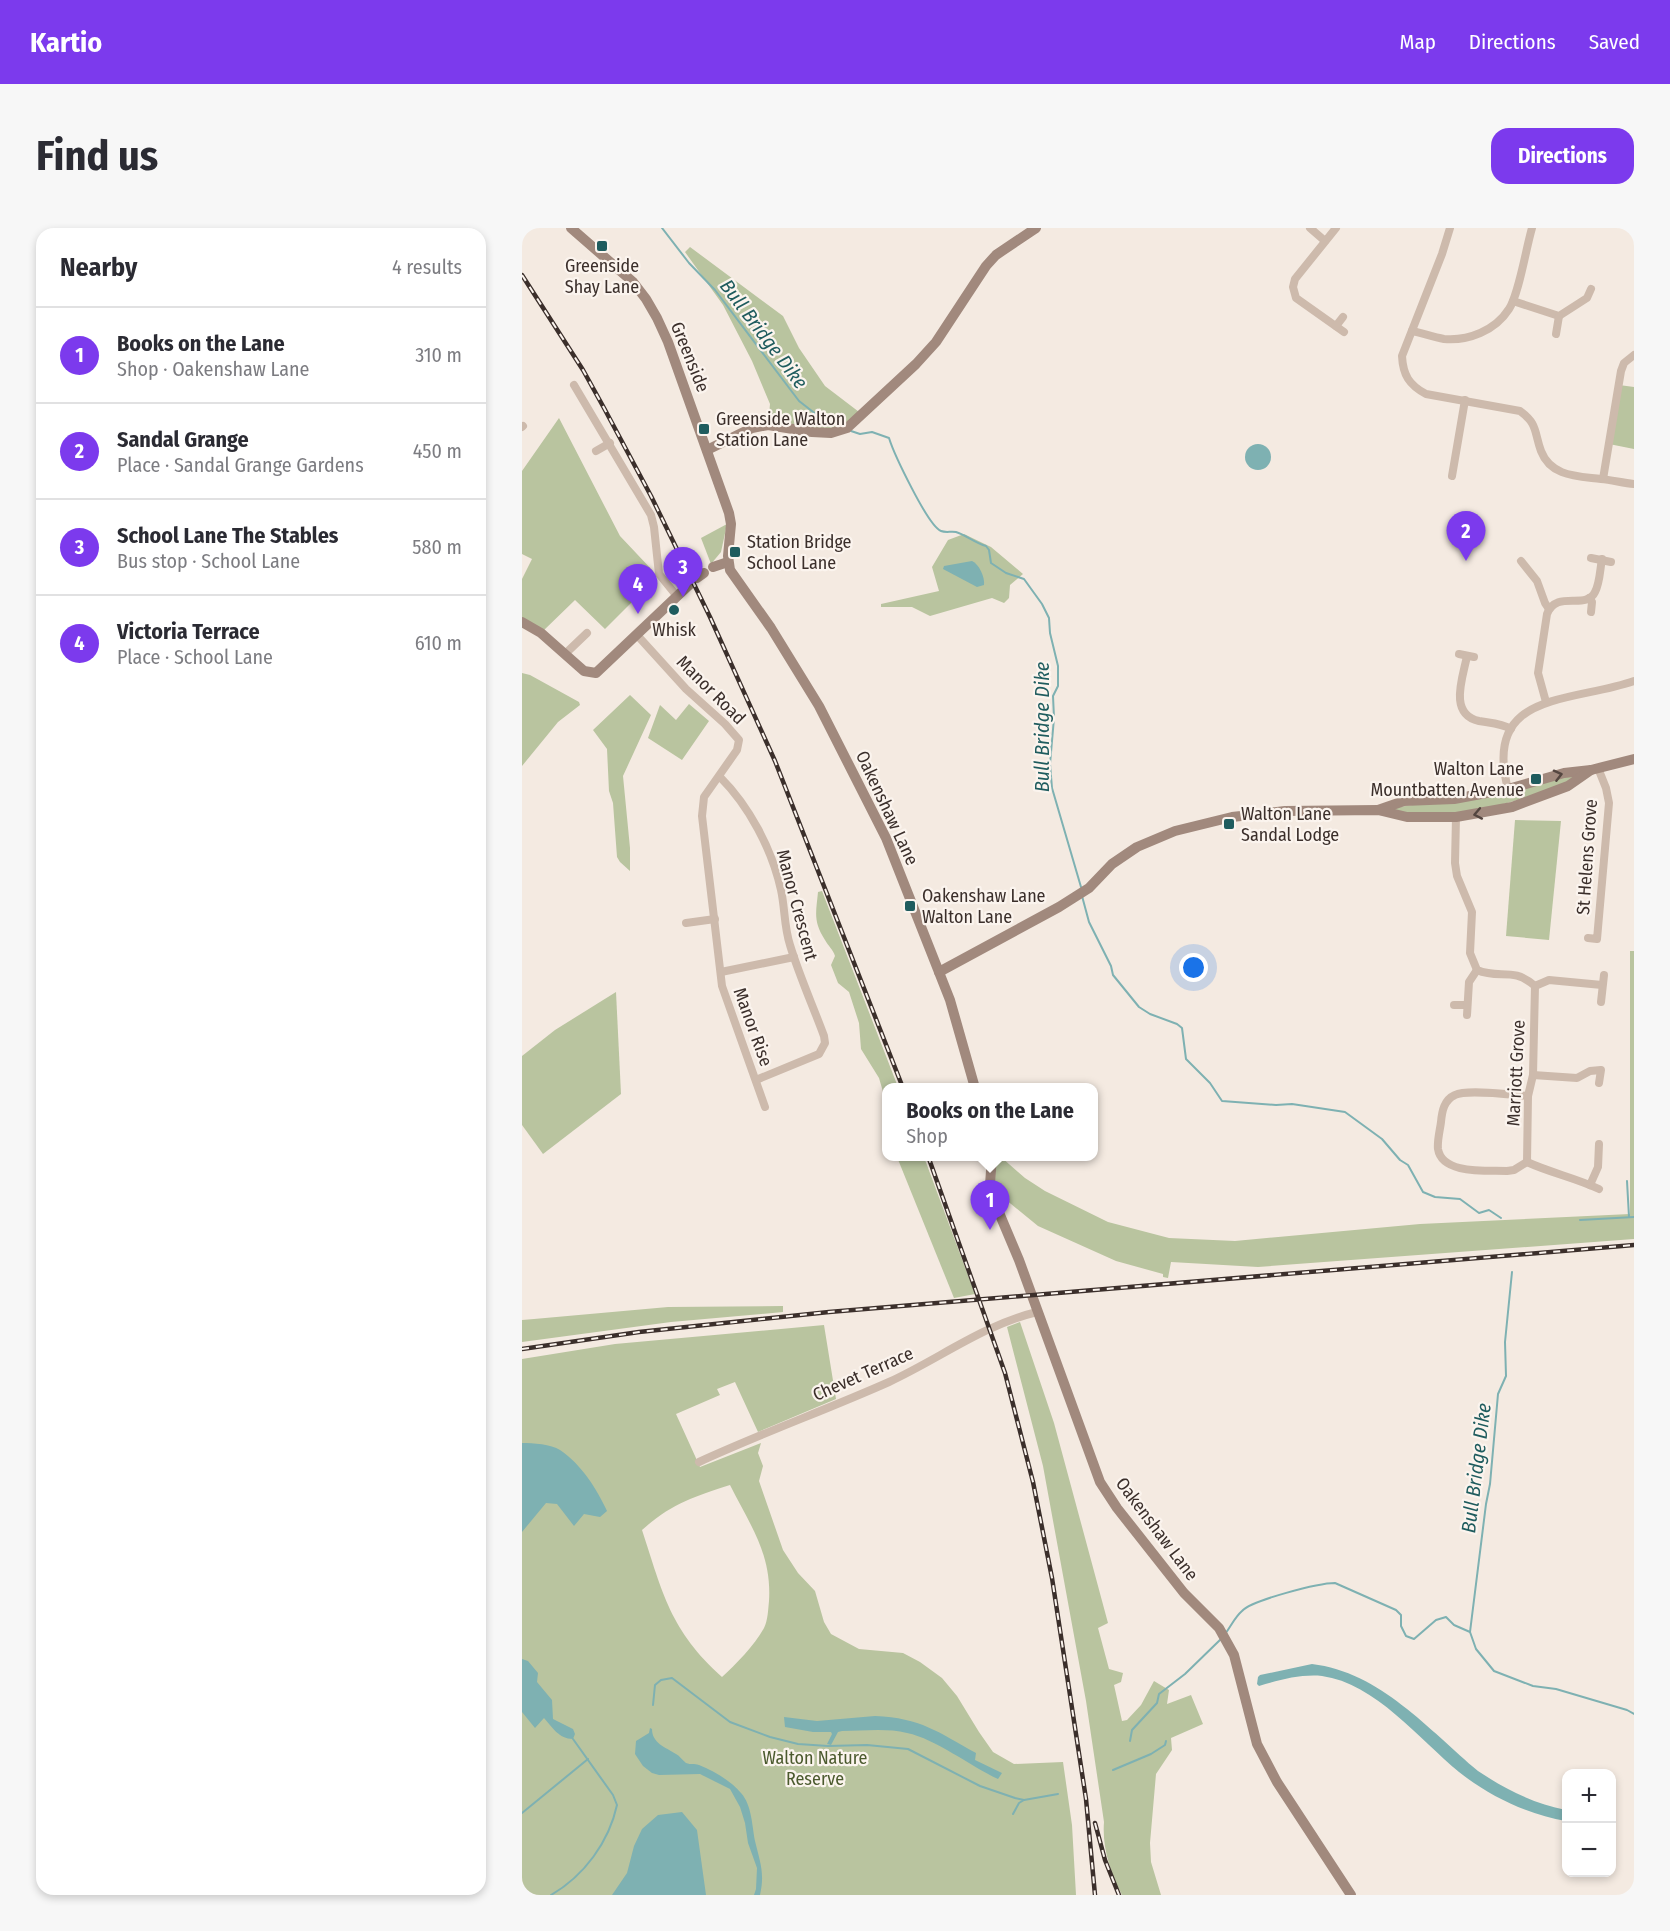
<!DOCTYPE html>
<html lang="en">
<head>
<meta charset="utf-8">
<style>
	body { margin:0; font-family:"Fira Sans Condensed",sans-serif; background:#f7f7f7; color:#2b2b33 }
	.controls { position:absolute; right:18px; bottom:18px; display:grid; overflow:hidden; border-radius:12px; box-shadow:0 3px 9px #0003 }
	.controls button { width:54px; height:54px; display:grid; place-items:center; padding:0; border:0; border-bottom:2px solid #e1e1e2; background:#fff; color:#2b2b33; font:30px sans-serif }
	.you { position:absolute; left:672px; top:740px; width:21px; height:21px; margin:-15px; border:4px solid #fff; border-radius:50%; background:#1a73e8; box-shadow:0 0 0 9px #1a73e833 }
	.badge { display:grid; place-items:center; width:39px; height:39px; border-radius:50%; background:#7c3aed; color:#fff; font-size:20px; font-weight:700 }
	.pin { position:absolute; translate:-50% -50px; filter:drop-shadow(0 2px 3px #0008) }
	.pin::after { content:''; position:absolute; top:32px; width:21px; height:18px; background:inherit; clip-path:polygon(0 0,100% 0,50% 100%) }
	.popup { position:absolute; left:360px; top:855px; width:216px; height:78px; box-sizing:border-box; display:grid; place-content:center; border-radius:12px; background:#fff; filter:drop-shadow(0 2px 4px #0005); font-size:20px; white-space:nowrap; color:#7c7c81 }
	.popup b { font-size:22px; color:#2b2b33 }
	.popup::after { content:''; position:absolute; left:50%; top:100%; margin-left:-12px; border:12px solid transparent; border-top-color:#fff }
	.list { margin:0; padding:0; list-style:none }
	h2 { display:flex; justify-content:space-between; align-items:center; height:78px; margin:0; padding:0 24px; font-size:26px }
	h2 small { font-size:20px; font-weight:400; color:#7c7c81 }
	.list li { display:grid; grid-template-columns:39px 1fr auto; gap:18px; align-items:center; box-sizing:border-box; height:96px; padding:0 24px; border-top:2px solid #e1e1e2 }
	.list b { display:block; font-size:22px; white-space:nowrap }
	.list p { margin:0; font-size:20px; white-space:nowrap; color:#7c7c81 }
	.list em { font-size:20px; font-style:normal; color:#7c7c81 }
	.map { position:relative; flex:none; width:1112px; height:1667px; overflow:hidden; border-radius:18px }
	header { display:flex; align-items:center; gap:36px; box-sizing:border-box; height:84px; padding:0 30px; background:#7c3aed; color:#fff }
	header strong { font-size:28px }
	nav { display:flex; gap:33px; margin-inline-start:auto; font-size:21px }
	.intro { display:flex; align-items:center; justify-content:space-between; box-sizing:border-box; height:144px; padding:0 36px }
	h1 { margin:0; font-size:42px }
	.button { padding:15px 27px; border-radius:18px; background:#7c3aed; color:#fff; font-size:21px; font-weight:700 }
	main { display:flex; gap:36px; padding:0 36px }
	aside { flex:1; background:#fff; border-radius:18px; box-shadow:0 3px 9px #0003 }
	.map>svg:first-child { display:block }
	.green { fill:#b9c49f; fill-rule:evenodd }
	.water { fill:#7eb1b2 }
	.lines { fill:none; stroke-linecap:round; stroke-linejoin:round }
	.stream { stroke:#7eb1b2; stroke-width:2 }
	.street { stroke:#cdbaac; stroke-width:8 }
	.secondary { stroke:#a1897d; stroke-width:10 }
	.rail-casing { stroke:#3b2f2b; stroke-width:4.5 }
	.rail { stroke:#fbf4ee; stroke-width:2; stroke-dasharray:7; stroke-linecap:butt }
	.oneway { stroke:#544640 }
	.poi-dot { fill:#1f5c5e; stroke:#fbf4ee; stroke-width:2 }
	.labels { text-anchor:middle; stroke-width:4.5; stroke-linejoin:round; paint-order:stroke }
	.poi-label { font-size:18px; fill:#3b2f2b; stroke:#fbf4ee; text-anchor:start }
	.street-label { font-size:18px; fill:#3b2f2b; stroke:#fbf4ee }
	.park-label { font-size:18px; fill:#4b5a2e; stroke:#fbf4ee }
	.water-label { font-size:20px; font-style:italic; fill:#1f5c5e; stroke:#fbf4ee }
</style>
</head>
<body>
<header>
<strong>Kartio</strong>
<nav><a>Map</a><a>Directions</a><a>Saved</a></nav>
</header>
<div class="intro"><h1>Find us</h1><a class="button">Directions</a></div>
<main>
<aside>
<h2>Nearby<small>4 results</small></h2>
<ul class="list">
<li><span class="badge">1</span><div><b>Books on the Lane</b><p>Shop · Oakenshaw Lane</p></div><em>310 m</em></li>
<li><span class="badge">2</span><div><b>Sandal Grange</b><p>Place · Sandal Grange Gardens</p></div><em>450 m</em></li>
<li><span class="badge">3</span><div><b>School Lane The Stables</b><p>Bus stop · School Lane</p></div><em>580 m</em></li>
<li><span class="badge">4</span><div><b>Victoria Terrace</b><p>Place · School Lane</p></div><em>610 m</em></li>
</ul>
</aside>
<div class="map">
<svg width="1112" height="1667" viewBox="0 0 1112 1667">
	<rect width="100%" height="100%" fill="#f4eae1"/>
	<g class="green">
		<path d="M168,19L261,88L277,120L303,158L341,187L317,203L246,197L248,176L230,133L201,77L163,24Z"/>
		<path d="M1097,157L1112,159V221L1087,216Z"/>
		<path d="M37,190L98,308L131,343L133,351L83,401L53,372L19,405L0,394V351L10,331L0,326V243Z"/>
		<path d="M205,296L199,324L189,336L179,310Z"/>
		<path d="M442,306L469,319L501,346L488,357L487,370L482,375L470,370L408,388L390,379H359V376L417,363L410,339L426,312Z"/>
		<path d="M0,445L8,447L57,474L58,477L36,494L0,538Z"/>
		<path d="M108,467L129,487L101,548L108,620V643L98,634L95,629L91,575L87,563L85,521L71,502Z"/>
		<path d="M167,476L187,493L160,532L126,510L138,477L154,492Z"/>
		<path d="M1069,542L1046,558L934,589L856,582L932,571Z"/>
		<path d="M993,592L1039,593L1027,712L984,708Z"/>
		<path d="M300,663L376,859L364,860V874L357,850L339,821L337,795L327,764L316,755L309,737L313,728C311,721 306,718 303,712C291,693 294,685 296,664Z"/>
		<path d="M1108,723H1112V1011L736,1039L649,1034L646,1050L641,1049V1046L594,1033L516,998L483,971L475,967L473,955L474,929H479L503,950L523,963L586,994L647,1010L713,1013L898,996L1108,986Z"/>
		<path d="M94,764L99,866L21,926L0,897V828L33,802Z"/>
		<path d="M375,929H402L453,1066L432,1070Z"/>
		<path d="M261,1078V1084L149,1094L0,1114V1092L12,1091L146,1079Z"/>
		<path d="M498,1094L532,1195L586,1395L576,1400L587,1441L601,1445L599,1454L592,1457L600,1493L605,1492L619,1477L632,1453L647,1462L645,1476L669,1467L681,1496L649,1510L650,1522L634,1546L628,1615L629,1634L639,1667H600C588,1644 580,1619 582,1594L564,1473L521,1238L485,1099Z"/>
		<path d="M302,1097L314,1171L236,1204L213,1154L195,1161L198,1167L154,1186L178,1239L239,1215L236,1225L241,1238L237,1253L261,1322L276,1345L293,1363L302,1394L309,1406L337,1421L381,1425L398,1434L420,1450L435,1468L457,1504L471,1524L492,1536L541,1534L550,1597L554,1667H0V1131L93,1116ZM208,1257C228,1297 250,1326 247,1373C246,1382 246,1392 242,1400C232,1418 214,1436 200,1449C148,1402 141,1366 120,1302C149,1276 171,1269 208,1257Z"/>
	</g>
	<g class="water">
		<circle cx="736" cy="229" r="13"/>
		<path d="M450,333C457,336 463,349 462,357L455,359L421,341L422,338Z"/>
		<path d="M0,1215C11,1215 29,1216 38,1222C59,1236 75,1261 85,1283L78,1289L62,1286L52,1298L35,1276L24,1275L0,1304Z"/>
		<path d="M0,1431L6,1433L16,1445L15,1454L30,1472L31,1491L51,1501L53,1506L51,1511C37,1511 30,1499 22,1490L13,1500L0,1484Z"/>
		<path d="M790,1436C858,1444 907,1502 956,1543C983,1561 1012,1576 1044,1582V1593C1007,1587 967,1568 937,1544C898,1512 853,1455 800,1448C779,1446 757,1452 737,1458L735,1456L736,1449L738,1447Z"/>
		<path d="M353,1488C399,1490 416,1504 454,1525L453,1532L480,1545L476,1551C448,1538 414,1511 385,1505C365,1500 341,1503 320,1503L316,1504L309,1517L305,1516L310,1506L309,1504H291L263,1499L262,1489L295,1493Z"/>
		<path d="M128,1500L130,1501C130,1515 143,1519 154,1526C158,1528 160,1532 164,1535C169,1537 172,1535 177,1537C192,1543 209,1553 219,1565C230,1577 230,1598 233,1613C238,1634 243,1645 238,1667H232L234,1661L235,1640L226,1615L223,1595L218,1579L208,1561L178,1546L137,1547L130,1545L121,1538L113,1526L114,1513L127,1505Z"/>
		<path d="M160,1584L175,1602L184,1667H90L105,1645L112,1618L120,1601L136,1587Z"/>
	</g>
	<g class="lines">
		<g class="stream">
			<path d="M140,0L167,35L193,62L277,173L295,187L319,198"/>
			<path d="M329,203L338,206L350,204L367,210C372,226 406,298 419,303C424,305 429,303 434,304C444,307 453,315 464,318L467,322L469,335L484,345L502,351L520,376L527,390L528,405L536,438V458L531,468L532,490L528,536L530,560L559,659"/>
			<path d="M560,668L567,694L589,738L591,747L617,779L628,786L655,796L660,800L664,831L688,855L700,873L754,877L770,876L823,884L860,911L878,932L886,937L901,964L913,969L938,971L957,985L967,982L979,990"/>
			<path d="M1105,953L1107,989"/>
			<path d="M1058,992L1112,989"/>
			<path d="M990,1044L983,1114L984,1148L976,1166L968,1256L964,1276L948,1404L954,1421L972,1443L1011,1458L1034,1461L1105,1482L1112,1486"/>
			<path d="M703,1406C709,1398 713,1389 720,1383C730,1372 797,1355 813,1355L874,1382L879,1387V1398L884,1408L892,1411L914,1392L924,1389L932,1397L948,1404"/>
			<path d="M131,1477L133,1457L139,1452L150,1450L208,1494L248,1509L276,1516L306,1518L345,1517L386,1521L458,1558L493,1570L502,1572L536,1566"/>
			<path d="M608,1513L610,1502L635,1475L637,1466L663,1446L700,1410"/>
			<path d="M591,1542L629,1526L643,1517L644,1513"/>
			<path d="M0,1585L66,1531"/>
			<path d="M491,1586L497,1575L502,1572"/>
			<path d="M29,1667C62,1648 87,1614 95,1577L91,1567L51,1511"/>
		</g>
		<g class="street">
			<path d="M788,0L803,13"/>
			<path d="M814,0L773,51L771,59L774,70L822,104"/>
			<path d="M928,0L920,26L880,128C881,147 887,157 904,166L998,183C1016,196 1012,204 1019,223C1029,249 1056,248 1079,251C1090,252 1101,255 1112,256"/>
			<path d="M991,73L1037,88L1065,70L1069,61"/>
			<path d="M814,98L821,89"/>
			<path d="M890,103C900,105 911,109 922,111C946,113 973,103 987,81C997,66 1004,20 1010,0"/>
			<path d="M1034,106L1037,88"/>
			<path d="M52,157L129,287L132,299L137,346L154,367"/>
			<path d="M0,199L1,198"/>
			<path d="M74,223L88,215"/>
			<path d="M930,248L943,172"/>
			<path d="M1081,251L1099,143L1102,135L1112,127"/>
			<path d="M1069,330L1089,334"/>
			<path d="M999,333L1015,353L1023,375L1027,381"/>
			<path d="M1067,370L1070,374L1069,384"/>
			<path d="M115,407L164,461L203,496L217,512L215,522L182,569L180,588L200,758L243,879"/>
			<path d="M43,426L65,405"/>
			<path d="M937,426L952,429"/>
			<path d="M945,428C941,449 926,486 957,493C968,495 979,495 989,501"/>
			<path d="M1024,474L1016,445L1025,386C1035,361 1064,383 1073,364C1078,355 1078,341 1080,331"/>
			<path d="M198,549C227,578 250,621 259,662C263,680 262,699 268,717C277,747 291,778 302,808L303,815L297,826L234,852"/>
			<path d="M986,561C960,463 1049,475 1112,453"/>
			<path d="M934,589L933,635L935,648L950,684L948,725L955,742C978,752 990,738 1013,758L1011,847L1006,868L1005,934"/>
			<path d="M164,695L193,691"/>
			<path d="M1066,710L1075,711L1087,575L1084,560L1076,540"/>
			<path d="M199,744L272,729"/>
			<path d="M1013,758L1027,752L1080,757"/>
			<path d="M1079,774L1082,747"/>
			<path d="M932,777H945"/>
			<path d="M945,787L947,754L955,742"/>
			<path d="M1011,847L1055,850L1068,843L1079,842L1077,855"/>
			<path d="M1005,934L992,942L985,943C966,942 920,947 916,921C915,913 918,902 919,894C920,883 922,872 933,867C945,861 991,867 1006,868"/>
			<path d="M1005,934C1029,945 1054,950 1077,961"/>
			<path d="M1068,957L1076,939L1077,916"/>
			<path d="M177,1234C240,1205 304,1182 367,1154C417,1131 461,1097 515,1084"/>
		</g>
		<g class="secondary">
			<path d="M49,0L111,54L124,71L135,90L146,114L207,285L209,296L206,328L208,342L249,400L297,478L364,610L428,772L453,860"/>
			<path d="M185,222L230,200L246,197L290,204L309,205L325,200L394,136L414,114L464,38L474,27L514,0"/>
			<path d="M191,339L206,334"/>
			<path d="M175,350L182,345"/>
			<path d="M0,394L19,405L62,443L74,445L168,356"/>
			<path d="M856,582L882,573L932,571L986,561L1042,545L1069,542L1112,531"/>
			<path d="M417,744L537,679L567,660L590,636L615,619L653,603L710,589L763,583L856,582L885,589H934L990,579L1046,558L1069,542"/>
			<path d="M470,928L468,957L470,968L497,1032L578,1254L595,1280L662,1365L697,1400L712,1427L735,1516L755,1554L829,1667"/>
		</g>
		<g class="rail-casing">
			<g id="rail">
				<path d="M0,47L61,142L82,180L129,268L188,389L253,533L381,860"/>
				<path d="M406,928L483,1145L511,1254L530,1350L564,1571L573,1667"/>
				<path d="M0,1121L117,1104L307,1084L1112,1017"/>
				<path d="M573,1595L583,1632L597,1667"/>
			</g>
		</g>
		<use href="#rail" class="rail"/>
	</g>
	<defs><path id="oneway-chevron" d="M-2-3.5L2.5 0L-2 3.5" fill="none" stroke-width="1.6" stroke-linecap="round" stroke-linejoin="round" transform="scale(1.5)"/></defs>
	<g class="oneway">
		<use href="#oneway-chevron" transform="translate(1036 547) rotate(-14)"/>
		<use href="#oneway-chevron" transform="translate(956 586) rotate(169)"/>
	</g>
	<g class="poi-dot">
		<rect x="74" y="12" width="12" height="12" rx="3"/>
		<rect x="176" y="195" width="12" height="12" rx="3"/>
		<rect x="207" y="318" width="12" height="12" rx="3"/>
		<circle cx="152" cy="382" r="6"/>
		<rect x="1008" y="545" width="12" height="12" rx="3"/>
		<rect x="701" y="590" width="12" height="12" rx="3"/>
		<rect x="382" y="672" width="12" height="12" rx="3"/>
	</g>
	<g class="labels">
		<g class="poi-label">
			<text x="80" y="44" text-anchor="middle">Greenside<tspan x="80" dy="21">Shay Lane</tspan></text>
			<text x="194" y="197">Greenside Walton<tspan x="194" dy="21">Station Lane</tspan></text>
			<text x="225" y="320">Station Bridge<tspan x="225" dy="21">School Lane</tspan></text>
			<text x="152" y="408" text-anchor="middle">Whisk</text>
			<text x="1002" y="547" text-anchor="end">Walton Lane<tspan x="1002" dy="21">Mountbatten Avenue</tspan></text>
			<text x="719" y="592">Walton Lane<tspan x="719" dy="21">Sandal Lodge</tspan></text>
			<text x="400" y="674">Oakenshaw Lane<tspan x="400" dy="21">Walton Lane</tspan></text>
		</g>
		<g class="street-label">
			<text transform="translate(168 129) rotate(68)" y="6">Greenside</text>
			<text transform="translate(189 462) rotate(45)" y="6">Manor Road</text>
			<text transform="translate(365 580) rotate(65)" y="6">Oakenshaw Lane</text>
			<text transform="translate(1065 629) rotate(-86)" y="6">St Helens Grove</text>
			<text transform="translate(275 677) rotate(75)" y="6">Manor Crescent</text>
			<text transform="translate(231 799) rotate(70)" y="6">Manor Rise</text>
			<text transform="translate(994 845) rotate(-87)" y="6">Marriott Grove</text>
			<text transform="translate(341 1146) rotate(-24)" y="6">Chevet Terrace</text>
			<text transform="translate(635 1301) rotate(53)" y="6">Oakenshaw Lane</text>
		</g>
		<g class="park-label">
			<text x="293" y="1536">Walton Nature<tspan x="293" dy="21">Reserve</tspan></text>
		</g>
		<g class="water-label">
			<text transform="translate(242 106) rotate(53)" y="7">Bull Bridge Dike</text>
			<text transform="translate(520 499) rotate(-90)" y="7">Bull Bridge Dike</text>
			<text transform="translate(954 1240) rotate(-83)" y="7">Bull Bridge Dike</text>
		</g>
	</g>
</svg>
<div class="controls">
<button>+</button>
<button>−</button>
</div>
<div class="you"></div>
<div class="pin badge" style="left:468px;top:1002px">1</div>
<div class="popup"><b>Books on the Lane</b>Shop</div>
<div class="pin badge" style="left:944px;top:333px">2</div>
<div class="pin badge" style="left:161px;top:369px">3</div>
<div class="pin badge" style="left:116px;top:386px">4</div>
</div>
</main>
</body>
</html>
